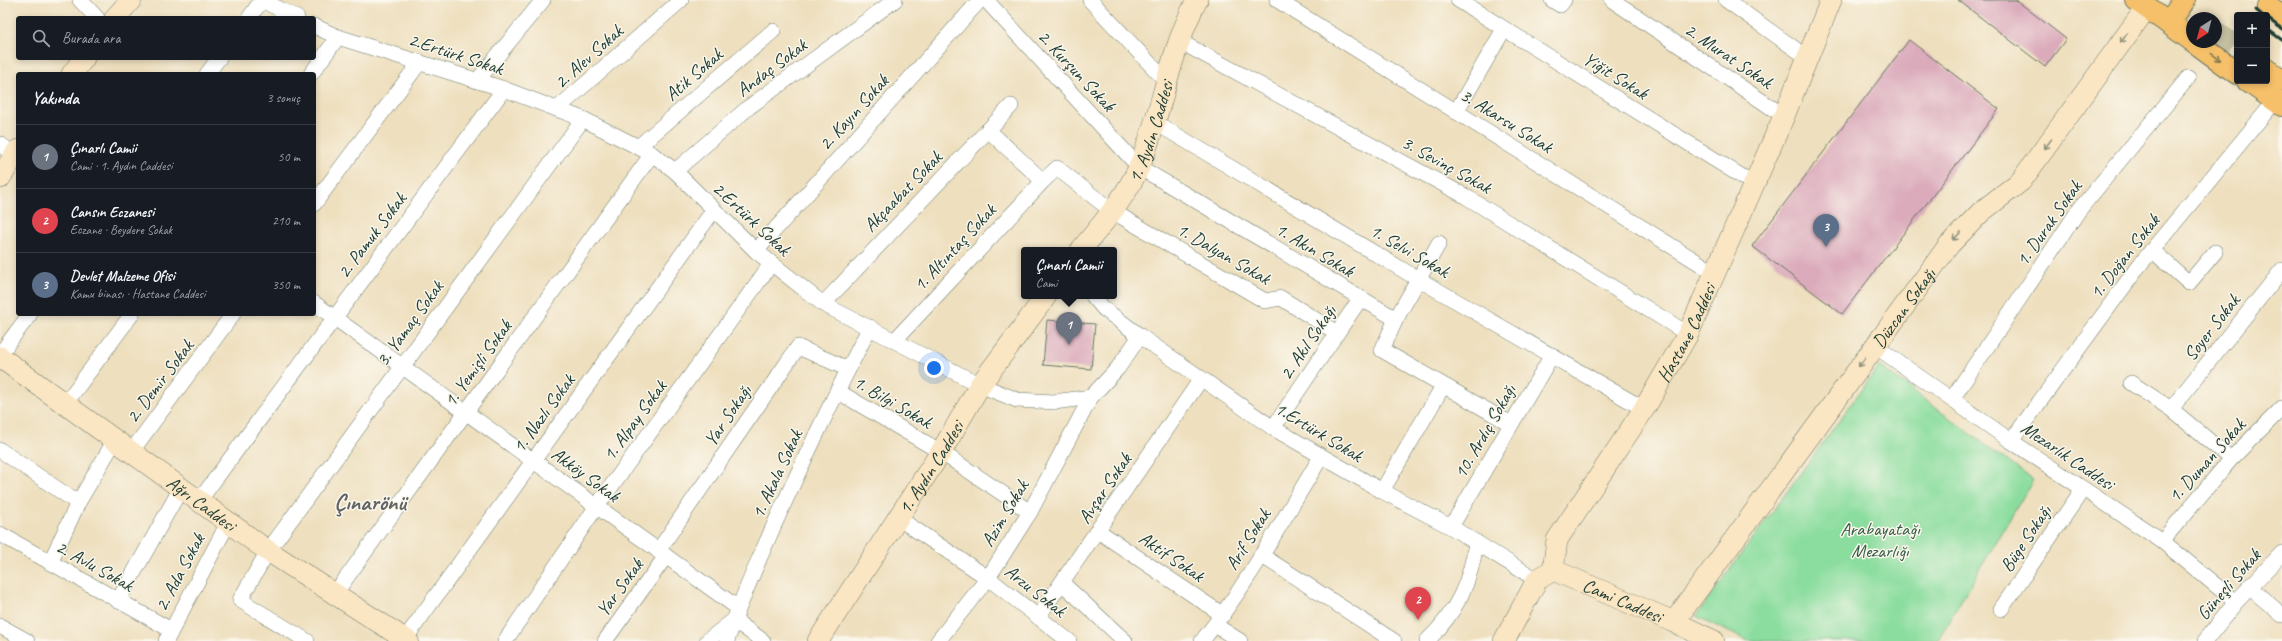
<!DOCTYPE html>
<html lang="tr">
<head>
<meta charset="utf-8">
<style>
	body { margin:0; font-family:Caveat,sans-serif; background:#242831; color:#f1f3f6 }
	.controls { position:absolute; right:12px; top:12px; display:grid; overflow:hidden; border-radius:4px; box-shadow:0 2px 6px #0003 }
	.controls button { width:36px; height:36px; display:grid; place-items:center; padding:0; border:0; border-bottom:1px solid #363941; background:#171b24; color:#f1f3f6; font:20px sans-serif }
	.compass { position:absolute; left:2186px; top:12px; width:36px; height:36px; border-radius:50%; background:#171b24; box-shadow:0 2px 6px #0003; rotate:216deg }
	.you { position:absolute; left:934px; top:368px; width:14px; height:14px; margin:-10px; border:3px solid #fff; border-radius:50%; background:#1a73e8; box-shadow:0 0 0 6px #1a73e833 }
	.badge { display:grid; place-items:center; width:26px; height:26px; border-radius:50%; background:#8c9099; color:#fff; font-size:13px; font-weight:700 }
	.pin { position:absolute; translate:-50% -33px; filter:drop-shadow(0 1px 2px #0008) }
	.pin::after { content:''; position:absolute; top:21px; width:14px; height:12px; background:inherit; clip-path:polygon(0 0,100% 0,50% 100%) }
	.popup { position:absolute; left:1021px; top:247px; width:96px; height:52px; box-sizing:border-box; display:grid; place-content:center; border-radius:4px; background:#171b24; filter:drop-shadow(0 1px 3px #0005); font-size:13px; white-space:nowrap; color:#9ea1a6 }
	.popup b { font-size:15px; color:#f1f3f6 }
	.popup::after { content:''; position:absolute; left:50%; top:100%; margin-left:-8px; border:8px solid transparent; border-top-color:#171b24 }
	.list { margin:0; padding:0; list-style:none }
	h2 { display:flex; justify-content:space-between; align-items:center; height:52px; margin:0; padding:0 16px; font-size:17px }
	h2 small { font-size:13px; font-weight:400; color:#9ea1a6 }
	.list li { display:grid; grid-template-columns:26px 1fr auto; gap:12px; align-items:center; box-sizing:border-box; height:64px; padding:0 16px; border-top:1px solid #363941 }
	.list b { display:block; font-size:15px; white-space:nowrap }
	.list p { margin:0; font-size:13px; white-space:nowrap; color:#9ea1a6 }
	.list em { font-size:13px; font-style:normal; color:#9ea1a6 }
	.icon { flex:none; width:22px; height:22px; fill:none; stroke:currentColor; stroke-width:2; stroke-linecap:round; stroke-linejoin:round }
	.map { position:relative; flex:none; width:2282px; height:641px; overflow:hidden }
	.search { position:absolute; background:#171b24; box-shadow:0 2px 6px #0003; left:16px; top:16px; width:300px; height:44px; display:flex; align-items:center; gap:10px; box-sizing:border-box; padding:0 14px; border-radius:4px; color:#9ea1a6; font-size:15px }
	.panel { position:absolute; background:#171b24; box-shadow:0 2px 6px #0003; left:16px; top:72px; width:300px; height:244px; border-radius:4px }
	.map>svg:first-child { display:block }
	.green { fill:#8add9e; stroke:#548d69 }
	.building { fill:#dbabbc }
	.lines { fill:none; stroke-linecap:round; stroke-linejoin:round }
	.highway-tunnel { stroke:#c5bfa2; stroke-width:22; stroke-dasharray:22 11; stroke-linecap:butt }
	.street-casing { stroke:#677664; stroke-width:16 }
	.secondary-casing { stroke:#677664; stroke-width:22 }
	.highway-casing { stroke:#677664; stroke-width:24 }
	.street { stroke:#fff; stroke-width:15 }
	.secondary { stroke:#fbe6c4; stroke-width:21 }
	.highway { stroke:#f6c06b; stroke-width:22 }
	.rail { stroke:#1f3d34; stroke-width:3 }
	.oneway { stroke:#8d927c }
	.oneway2 { stroke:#80784d }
	.labels { text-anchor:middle; stroke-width:3; stroke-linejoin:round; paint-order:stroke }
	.street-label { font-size:19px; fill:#1f3d34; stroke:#fbf7ec }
	.park-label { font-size:19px; fill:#345d49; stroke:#fbf7ec }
	.district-label { font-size:23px; font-weight:bold; fill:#616464; stroke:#fbf7ec }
</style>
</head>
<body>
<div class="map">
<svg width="2282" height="641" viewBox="0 0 2282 641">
	<rect width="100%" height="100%" fill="#fbf7ec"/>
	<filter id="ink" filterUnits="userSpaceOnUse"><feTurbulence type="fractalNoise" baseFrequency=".025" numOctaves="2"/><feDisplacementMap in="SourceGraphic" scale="8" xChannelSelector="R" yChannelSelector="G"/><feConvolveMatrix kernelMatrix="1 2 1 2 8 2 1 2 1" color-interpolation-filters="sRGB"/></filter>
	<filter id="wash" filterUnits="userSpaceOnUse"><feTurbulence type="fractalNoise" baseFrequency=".012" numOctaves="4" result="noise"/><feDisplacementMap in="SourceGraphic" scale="16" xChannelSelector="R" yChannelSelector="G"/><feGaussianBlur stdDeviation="0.9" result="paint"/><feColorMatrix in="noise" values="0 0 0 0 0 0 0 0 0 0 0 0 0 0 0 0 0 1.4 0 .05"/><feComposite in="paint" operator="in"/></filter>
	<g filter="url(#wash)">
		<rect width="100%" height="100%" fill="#eedfbe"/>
		<path class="green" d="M1879,366L2033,480L1937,641H1748L1696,616Z"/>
		<g id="blocks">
			<g class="building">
				<path d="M1958,0H2016L2066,39L2045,67Z"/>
				<path d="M1909,40L1999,109L1842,314L1752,246Z"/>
				<path d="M1047,320L1095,324L1091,369L1043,365Z"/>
			</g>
		</g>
	</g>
	<g filter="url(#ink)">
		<use href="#blocks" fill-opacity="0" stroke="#677664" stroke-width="1"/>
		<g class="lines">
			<g class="highway-tunnel">
				<path d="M2173,0L2197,18"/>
				<path d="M2216,32L2237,48"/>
			</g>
			<g class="street-casing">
				<g id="street">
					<path d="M80,0L97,18"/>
					<path d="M262,0L297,18"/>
					<path d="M986,0L1139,167L1396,319L1439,243"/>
					<path d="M1090,0L1167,82"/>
					<path d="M1277,0L1715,273"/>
					<path d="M1458,0L1754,184"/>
					<path d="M1552,0L1560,5L1564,0"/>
					<path d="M1612,0L1784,116"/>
					<path d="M1726,0L1808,58"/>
					<path d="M249,18L262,0"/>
					<path d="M314,26L338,37L504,89L583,119L652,154L675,171L756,251L823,304L980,385L1017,400L1054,402L1091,397L1118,368L1140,336"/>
					<path d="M1179,41L1465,196L1688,334"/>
					<path d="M207,74L219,58"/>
					<path d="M311,74L338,37"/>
					<path d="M477,81L543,0"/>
					<path d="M557,109L681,0"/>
					<path d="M1456,112L1504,29"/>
					<path d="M1156,123L1418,279L1644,409"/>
					<path d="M988,130L1043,181L1057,168L1112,211L1265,301L1281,298L1337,333"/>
					<path d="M0,144L14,155"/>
					<path d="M638,147L773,31"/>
					<path d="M675,171L749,107L895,0"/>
					<path d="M314,204L420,62"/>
					<path d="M2152,250L2189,283L2215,252"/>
					<path d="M756,251L980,0"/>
					<path d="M1093,296L1104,309L1140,336L1273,428L1382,491L1451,527L1537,580"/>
					<path d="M314,303L738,608"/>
					<path d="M823,304L1011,106"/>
					<path d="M1396,319L1382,350L1511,424"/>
					<path d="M895,340L1043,181"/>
					<path d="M1875,346L2011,441L2162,541L2236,602"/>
					<path d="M0,354L30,314"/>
					<path d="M2131,383L2171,409"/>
					<path d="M837,391L941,452L1030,512"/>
					<path d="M1952,399L2079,210L2188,78"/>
					<path d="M65,404L132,314"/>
					<path d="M1273,428L1360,299"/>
					<path d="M2011,441L2138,267L2275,101"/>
					<path d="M0,450L78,503"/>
					<path d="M131,452L233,314"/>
					<path d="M2231,459L2171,409L2282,270"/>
					<path d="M1382,491L1443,386"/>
					<path d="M199,501L504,89"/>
					<path d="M898,518L988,578L1069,641"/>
					<path d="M1451,527L1552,355"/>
					<path d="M1098,531L1223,615"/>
					<path d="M0,534L171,630"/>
					<path d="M2162,541L2231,459L2282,408"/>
					<path d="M658,551L798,347L848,369"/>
					<path d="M1261,555L1394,641"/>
					<path d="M50,563L78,503L115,440"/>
					<path d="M1062,583L1125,641"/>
					<path d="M2249,587L2282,615"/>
					<path d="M334,595L652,154"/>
					<path d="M118,601L181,488"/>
					<path d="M2001,609L2083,489"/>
					<path d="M1038,617L1201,379"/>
					<path d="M1215,625L1240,641"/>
					<path d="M0,626L27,641"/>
					<path d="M405,639L713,211"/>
					<path d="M166,641L228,523"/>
					<path d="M307,641L240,600L268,551L583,119"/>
					<path d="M505,641L597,506L771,264"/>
					<path d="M605,641L666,556"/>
					<path d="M707,641L734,620L763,641"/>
					<path d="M727,641C740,600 758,562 775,523C805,457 836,392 870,327"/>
					<path d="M938,641L988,578L1030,512L1091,397"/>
					<path d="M1202,641C1248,584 1283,519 1321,457"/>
					<path d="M1427,641C1456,613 1471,582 1476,542"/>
					<path d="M2205,641L2236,602L2282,553"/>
				</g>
			</g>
			<g class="secondary-casing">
				<g id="secondary">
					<path d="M115,18L131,0"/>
					<path d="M72,74L84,58"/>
					<path d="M0,178L18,150"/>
					<path id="s1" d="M1081,250C1102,224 1127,196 1140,165C1162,111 1170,51 1197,0"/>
					<path id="s2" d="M0,357L268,551L408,641"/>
					<path id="s3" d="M1553,570L1674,622L1714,641"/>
					<path id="s4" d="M1674,622L1949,245L1981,212L2021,181L2147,7"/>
					<path id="s5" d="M818,641L941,452L980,385L1046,296"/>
					<path id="s6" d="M1504,641L1537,580L1553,570L1557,540L1644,409L1688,334L1784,116L1831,0"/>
				</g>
			</g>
			<g class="highway-casing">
				<g id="highway">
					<path d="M2137,0L2192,40"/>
					<path d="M2269,7L2282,16"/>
					<path d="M2169,23L2184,0"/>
					<path d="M2195,42L2237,73"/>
					<path d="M2267,70L2282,80"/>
					<path d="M2248,81L2282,105"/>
				</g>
			</g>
			<use href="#street" class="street"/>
			<use href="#secondary" class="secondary"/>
			<use href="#highway" class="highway"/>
			<g class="rail">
				<path d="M2256,10L2262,15"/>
				<path d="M2267,18L2282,29"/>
				<path d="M2267,29L2282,40"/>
			</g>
		</g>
		<defs><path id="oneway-shaft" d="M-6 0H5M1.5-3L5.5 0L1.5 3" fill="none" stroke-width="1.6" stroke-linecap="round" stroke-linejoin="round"/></defs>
		<g class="oneway">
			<use href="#oneway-shaft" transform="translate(2124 38) rotate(126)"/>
			<use href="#oneway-shaft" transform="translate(2048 144) rotate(126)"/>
			<use href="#oneway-shaft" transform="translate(1957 236) rotate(135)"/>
			<use href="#oneway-shaft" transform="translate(1862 362) rotate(126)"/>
		</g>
		<use class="oneway2" href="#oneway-shaft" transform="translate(2216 57) rotate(36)"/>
	</g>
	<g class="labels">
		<g class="street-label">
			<text transform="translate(456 53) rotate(18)" y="7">2.Ertürk Sokak</text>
			<text transform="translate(1729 55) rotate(34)" y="7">2. Murat Sokak</text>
			<text transform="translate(588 56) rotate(-42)" y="7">2. Alev Sokak</text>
			<text transform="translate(771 67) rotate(-37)" y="7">Andaç Sokak</text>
			<text transform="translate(1077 70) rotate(47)" y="7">2. Kurşun Sokak</text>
			<text transform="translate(693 74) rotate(-41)" y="7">Atik Sokak</text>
			<text transform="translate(1616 75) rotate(32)" y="7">Yiğit Sokak</text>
			<text transform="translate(853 112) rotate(-48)" y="7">2. Kayın Sokak</text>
			<text transform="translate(1507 120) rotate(32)" y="7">3. Akarsu Sokak</text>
			<text dy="7" stroke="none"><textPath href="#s1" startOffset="139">1. Aydın Caddesi</textPath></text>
			<text transform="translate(1447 164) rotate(29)" y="7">3. Sevinç Sokak</text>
			<text transform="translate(902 191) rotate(-46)" y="7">Akçaabat Sokak</text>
			<text transform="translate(752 218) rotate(43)" y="7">2.Ertürk Sokak</text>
			<text transform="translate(2048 223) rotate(-55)" y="7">1. Durak Sokak</text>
			<text transform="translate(371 235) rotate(-53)" y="7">2. Pamuk Sokak</text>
			<text transform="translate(954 247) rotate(-47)" y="7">1. Altıntaş Sokak</text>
			<text transform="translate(1315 249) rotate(31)" y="7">1. Akın Sokak</text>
			<text transform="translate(1410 250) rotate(30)" y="7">1. Selvi Sokak</text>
			<text transform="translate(1224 253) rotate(30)" y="7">1. Dalyan Sokak</text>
			<text transform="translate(2124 256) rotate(-52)" y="7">1. Doğan Sokak</text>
			<text dy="7" stroke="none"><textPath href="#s4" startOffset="389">Düzcan Sokağı</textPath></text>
			<text transform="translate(409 323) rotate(-54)" y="7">3. Yamaç Sokak</text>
			<text transform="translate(2211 327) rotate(-52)" y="7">Soyer Sokak</text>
			<text dy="7" stroke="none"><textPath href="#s6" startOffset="363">Hastane Caddesi</textPath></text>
			<text transform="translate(1307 342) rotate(-56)" y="7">2. Akıl Sokağı</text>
			<text transform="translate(477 363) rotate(-54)" y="7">1. Yemişli Sokak</text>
			<text transform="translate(159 381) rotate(-53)" y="7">2. Demir Sokak</text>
			<text transform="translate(893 401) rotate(30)" y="7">1. Bilgi Sokak</text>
			<text transform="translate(543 413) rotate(-54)" y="7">1. Nazlı Sokak</text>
			<text transform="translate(727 415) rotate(-56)" y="7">Yar Sokağı</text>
			<text transform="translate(634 420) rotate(-54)" y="7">1. Alpay Sokak</text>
			<text transform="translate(1319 431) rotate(31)" y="7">1.Ertürk Sokak</text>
			<text transform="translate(1484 431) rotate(-60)" y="7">10. Ardıç Sokağı</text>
			<text transform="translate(2068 455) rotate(34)" y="7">Mezarlık Caddesi</text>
			<text transform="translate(2206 460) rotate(-48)" y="7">1. Duman Sokak</text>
			<text dy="7" stroke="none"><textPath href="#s5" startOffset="207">1. Aydın Caddesi</textPath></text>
			<text transform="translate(586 474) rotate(36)" y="7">Akköy Sokak</text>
			<text transform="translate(776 474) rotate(-65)" y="7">1. Akala Sokak</text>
			<text transform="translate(1104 488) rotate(-56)" y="7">Avşar Sokak</text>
			<text dy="7" stroke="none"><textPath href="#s2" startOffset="249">Ağrı Caddesi</textPath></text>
			<text transform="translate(1004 513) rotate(-59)" y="7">Azim Sokak</text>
			<text transform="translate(2025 538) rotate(-56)" y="7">Büge Sokağı</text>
			<text transform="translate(1247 539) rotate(-58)" y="7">Arif Sokak</text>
			<text transform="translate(1172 556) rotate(34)" y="7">Aktif Sokak</text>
			<text transform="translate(95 565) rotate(29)" y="7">2. Avlu Sokak</text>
			<text transform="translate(179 572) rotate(-62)" y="7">2. Ada Sokak</text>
			<text transform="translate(2228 584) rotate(-49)" y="7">Güneşli Sokak</text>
			<text transform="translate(619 587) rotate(-54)" y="7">Yar Sokak</text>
			<text transform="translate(1036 590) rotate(38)" y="7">Arzu Sokak</text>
			<text dy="7" stroke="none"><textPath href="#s3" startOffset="76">Cami Caddesi</textPath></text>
		</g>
		<g class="park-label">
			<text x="1880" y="535">Arabayatağı<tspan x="1880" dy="22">Mezarlığı</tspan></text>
		</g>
		<g class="district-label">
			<text x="370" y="510">Çınarönü</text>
		</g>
	</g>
</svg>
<div class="controls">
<button>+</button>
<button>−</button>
</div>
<svg class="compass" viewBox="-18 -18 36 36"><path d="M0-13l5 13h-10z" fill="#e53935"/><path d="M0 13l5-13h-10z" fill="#9ea1a6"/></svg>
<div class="you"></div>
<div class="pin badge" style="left:1069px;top:345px;background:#6b7280">1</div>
<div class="popup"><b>Çınarlı Camii</b>Cami</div>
<div class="pin badge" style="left:1418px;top:620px;background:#e0444e">2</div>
<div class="pin badge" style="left:1826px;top:247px;background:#5c6f8a">3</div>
<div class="search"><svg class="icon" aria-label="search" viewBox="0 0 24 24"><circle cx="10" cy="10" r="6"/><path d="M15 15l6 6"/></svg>Burada ara</div>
<section class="panel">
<h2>Yakında<small>3 sonuç</small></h2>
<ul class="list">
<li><span class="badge" style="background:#6b7280">1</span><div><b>Çınarlı Camii</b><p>Cami · 1. Aydın Caddesi</p></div><em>50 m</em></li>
<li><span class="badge" style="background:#e0444e">2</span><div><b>Cansın Eczanesi</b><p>Eczane · Beydere Sokak</p></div><em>210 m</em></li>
<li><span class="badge" style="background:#5c6f8a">3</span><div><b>Devlet Malzeme Ofisi</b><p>Kamu binası · Hastane Caddesi</p></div><em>350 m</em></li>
</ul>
</section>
</div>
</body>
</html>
